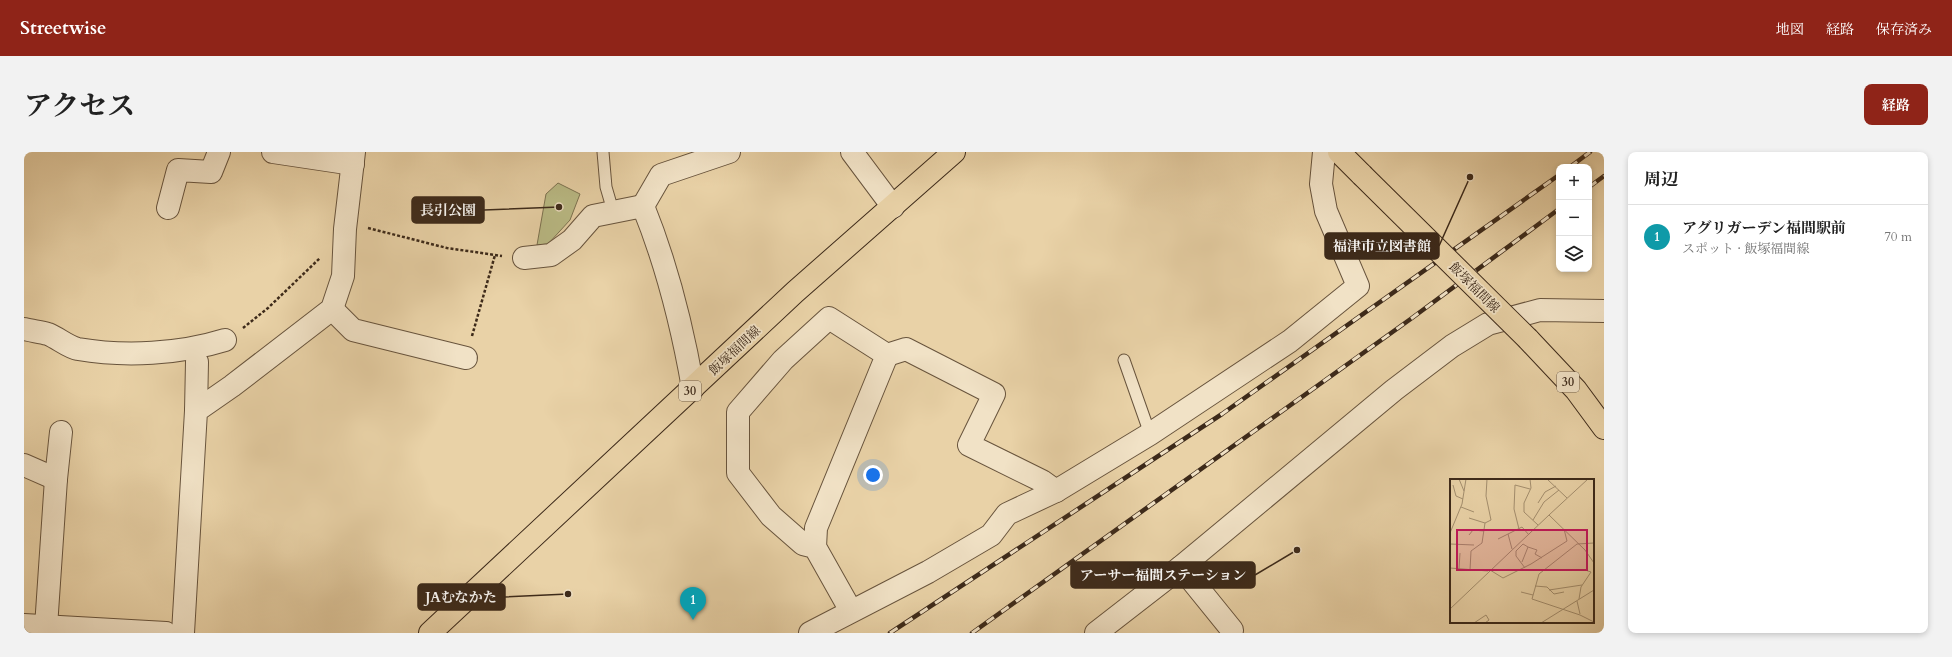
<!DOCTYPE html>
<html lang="ja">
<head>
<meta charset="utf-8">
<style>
	body { margin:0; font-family:Cardo,"Noto Serif JP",serif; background:#f2f2f2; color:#222 }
	.controls { position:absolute; right:12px; top:12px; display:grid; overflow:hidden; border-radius:8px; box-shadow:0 2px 6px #0003 }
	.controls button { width:36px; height:36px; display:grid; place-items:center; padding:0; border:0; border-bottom:1px solid #e0e0e0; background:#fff; color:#222; font:20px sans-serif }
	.you { position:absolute; left:849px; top:323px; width:14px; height:14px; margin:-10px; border:3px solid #fff; border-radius:50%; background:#1a73e8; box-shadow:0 0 0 6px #1a73e833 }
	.badge { display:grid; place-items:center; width:26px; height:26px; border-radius:50%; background:#8f2418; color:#fff; font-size:13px; font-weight:700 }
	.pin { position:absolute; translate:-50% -33px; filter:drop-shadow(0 1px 2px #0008) }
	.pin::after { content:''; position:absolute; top:21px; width:14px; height:12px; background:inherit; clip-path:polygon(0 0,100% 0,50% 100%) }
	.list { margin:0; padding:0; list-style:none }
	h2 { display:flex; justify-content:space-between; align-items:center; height:52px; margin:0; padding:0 16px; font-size:17px }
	h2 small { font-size:13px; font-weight:400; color:#767676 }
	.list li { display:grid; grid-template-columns:26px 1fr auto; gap:12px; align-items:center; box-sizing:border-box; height:64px; padding:0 16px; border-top:1px solid #e0e0e0 }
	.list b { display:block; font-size:15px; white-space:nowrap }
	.list p { margin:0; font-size:13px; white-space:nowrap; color:#767676 }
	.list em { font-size:13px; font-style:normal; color:#767676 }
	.icon { flex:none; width:22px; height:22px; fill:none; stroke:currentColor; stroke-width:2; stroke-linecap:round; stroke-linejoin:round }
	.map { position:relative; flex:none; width:1580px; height:481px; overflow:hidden; border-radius:8px }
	header { display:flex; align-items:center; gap:24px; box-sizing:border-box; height:56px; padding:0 20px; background:#8f2418; color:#fff }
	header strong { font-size:19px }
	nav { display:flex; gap:22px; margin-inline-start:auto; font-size:14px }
	.intro { display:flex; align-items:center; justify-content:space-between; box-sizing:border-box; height:96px; padding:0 24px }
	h1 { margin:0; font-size:28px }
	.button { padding:10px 18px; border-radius:8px; background:#8f2418; color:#fff; font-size:14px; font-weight:700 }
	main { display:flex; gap:24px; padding:0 24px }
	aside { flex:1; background:#fff; border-radius:8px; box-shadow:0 2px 6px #0003 }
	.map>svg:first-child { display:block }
	.green { fill:#babb85; stroke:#7c7250 }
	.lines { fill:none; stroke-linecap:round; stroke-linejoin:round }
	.service-casing { stroke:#68543d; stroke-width:13 }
	.minor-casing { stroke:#68543d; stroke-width:24 }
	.primary-casing { stroke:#3d2a1a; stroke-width:24 }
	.path { stroke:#3d2a1a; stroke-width:2.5; stroke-dasharray:3 2; stroke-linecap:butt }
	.service { stroke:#f1e2c6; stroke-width:11 }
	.minor { stroke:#f1e2c6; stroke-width:22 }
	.primary { stroke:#e9d2a7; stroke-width:22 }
	.rail-casing { stroke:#3d2a1a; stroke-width:4.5 }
	.rail { stroke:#f1e2c6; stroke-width:3; stroke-dasharray:9; stroke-linecap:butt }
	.primary-bridge-casing { stroke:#3d2a1a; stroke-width:24; stroke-linecap:butt }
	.primary-bridge { stroke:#e9d2a7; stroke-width:22 }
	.labels { text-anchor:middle; stroke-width:3.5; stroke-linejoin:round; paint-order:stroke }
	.shield { fill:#f1e2c6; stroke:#73614e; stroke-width:1 }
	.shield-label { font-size:12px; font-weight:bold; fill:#3d2a1a }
	.street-label { font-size:13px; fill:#3d2a1a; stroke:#f1e2c6 }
	.inset-road { fill:none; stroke:#a48f6f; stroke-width:1 }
	.view { fill:#c2185b; fill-opacity:0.15; stroke:#c2185b; stroke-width:2 }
	.inset-edge { fill:none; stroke:#3d2a1a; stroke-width:2 }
	.leader { fill:none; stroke:#3d2a1a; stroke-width:1.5 }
	.callout-dot { fill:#3d2a1a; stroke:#f1e2c6; stroke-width:1.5 }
	.callout { fill:#3d2a1a; stroke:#3d2a1a; stroke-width:1.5 }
	.callout-label { font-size:14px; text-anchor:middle; font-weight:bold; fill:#fff }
</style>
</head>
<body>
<header>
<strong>Streetwise</strong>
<nav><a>地図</a><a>経路</a><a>保存済み</a></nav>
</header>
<div class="intro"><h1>アクセス</h1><a class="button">経路</a></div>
<main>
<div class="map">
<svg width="1580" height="481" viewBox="0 0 1580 481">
	<rect width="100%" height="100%" fill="#e9d2a7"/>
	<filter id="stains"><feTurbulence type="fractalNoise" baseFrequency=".005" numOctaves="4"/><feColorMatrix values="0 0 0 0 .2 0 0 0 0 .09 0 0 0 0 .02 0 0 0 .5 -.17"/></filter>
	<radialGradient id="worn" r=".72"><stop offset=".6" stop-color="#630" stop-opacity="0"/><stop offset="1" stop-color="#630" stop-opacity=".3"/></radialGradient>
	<path class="green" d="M534,31L556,42L546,68L524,92L513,93L522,42Z"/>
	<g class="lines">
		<g class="service-casing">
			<g id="service">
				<path d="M579,0L582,35L589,59"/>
				<path d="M1100,208L1126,282"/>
			</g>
		</g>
		<g class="minor-casing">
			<g id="minor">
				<path d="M249,0L329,12"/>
				<path d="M828,0L869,55"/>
				<path d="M619,54L637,23L705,0"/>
				<path d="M144,56L154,18L187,20L195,0"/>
				<path d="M500,106L527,103L548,88L569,64L619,54C643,113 658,173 669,236"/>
				<path d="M308,157L329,178L442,206"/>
				<path d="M0,177C8,179 17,180 24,182C34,186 44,195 54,197C101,205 156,202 201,188"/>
				<path d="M863,203L882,197L970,242L945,293L1018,329L1032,339"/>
				<path d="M172,259L173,210"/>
				<path d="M0,313L32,327"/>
				<path d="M791,395L792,376L863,203L805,166L759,208L714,260V321L747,364L779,392L791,395L827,459"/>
				<path d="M1157,415L1208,478"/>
				<path d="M0,473L142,481"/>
				<path d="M22,475L32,327L37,280"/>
				<path d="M159,481L172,259L208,234L308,157L319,124L321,77L330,0"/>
				<path d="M786,481L904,420L967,383L983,362L1032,339L1126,282L1266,189L1334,134L1302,59L1297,32L1300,0"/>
				<path d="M1072,481L1157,415L1370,238L1428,194L1464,172L1516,158L1580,159"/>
			</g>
		</g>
		<g class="primary-casing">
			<g id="primary">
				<path d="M1315,0L1338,23"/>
				<path d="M1504,187L1552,238L1580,276"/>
				<path d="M406,481L771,140L930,0"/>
			</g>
		</g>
		<g class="path">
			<path d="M344,76L423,96L478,104"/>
			<path d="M219,176L244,156L296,106"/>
			<path d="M448,184L471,103"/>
		</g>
		<use href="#service" class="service"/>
		<use href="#minor" class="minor"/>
		<use href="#primary" class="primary"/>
		<g class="rail-casing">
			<g id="rail">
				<path d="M1546,15L1566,0"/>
				<path d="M1565,35L1580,24"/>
				<path d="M866,481L1198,262L1535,23"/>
				<path d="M948,481L1388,166L1535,57"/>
			</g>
		</g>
		<use href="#rail" class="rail"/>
		<g class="primary-bridge-casing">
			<path id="primary-bridge" d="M1338,23L1504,187"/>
		</g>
		<use href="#primary-bridge" class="primary-bridge"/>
	</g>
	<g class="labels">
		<g class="shield">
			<rect x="1533" y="220" width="22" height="20" rx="3"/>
			<rect x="655" y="229" width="22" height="20" rx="3"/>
		</g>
		<g class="shield-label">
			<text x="1544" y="234">30</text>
			<text x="666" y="243">30</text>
		</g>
		<g class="street-label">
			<text transform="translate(1451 135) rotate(45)" y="5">飯塚福間線</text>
			<text transform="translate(710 198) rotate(-43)" y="5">飯塚福間線</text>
		</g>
	</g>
	<g transform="translate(1426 327)">
		<rect width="144" height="144" fill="#e9d2a7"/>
		<path class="inset-road" d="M9,0L14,12M80,0L81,9L74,24V33L88,46M97,0L117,19M3,6L6,17L13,20M88,24L95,13L106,7M11,28L24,33M99,36L138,0M19,39L35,44L41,41L36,17L37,0M83,41L94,23L109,11M69,50L64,30L65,6L80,10M0,54L12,25L16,0M58,55L72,48L79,56M19,56L23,51L34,52M48,60L58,55L62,70M144,64L127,65L89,95L82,120L130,136L144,143M0,65L24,66M78,68L87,71L85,75L92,79M72,83L78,68L73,65L66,72V77L75,89M0,89L38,92M9,90L10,74M20,91L21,72L32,64L35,44M40,91L53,99L81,85L117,62L114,50M85,107L97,108L104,115L114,113M99,111L132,106M71,113L83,116M129,120L131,108L141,93L135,91M127,122L130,135M0,130L99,36L135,71L144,84M24,144L36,136L39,141L35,144M91,144L144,111"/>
		<path class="view" d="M7,51H137V91H7Z"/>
		<rect width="144" height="144" class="inset-edge"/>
	</g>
	<path class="leader" d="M535 55L460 58M1446 25L1415 94M1273 398L1231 423M544 442L481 445"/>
	<g class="callout-dot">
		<circle cx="535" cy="55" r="4"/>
		<circle cx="1446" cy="25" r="4"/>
		<circle cx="1273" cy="398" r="4"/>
		<circle cx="544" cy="442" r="4"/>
	</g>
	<g class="callout">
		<rect x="388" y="45" width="72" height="26" rx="4"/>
		<rect x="1301" y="81" width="114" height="26" rx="4"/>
		<rect x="1047" y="410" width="184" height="26" rx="4"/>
		<rect x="394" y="432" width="87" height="26" rx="4"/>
	</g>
	<g class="callout-label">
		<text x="424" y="63">長引公園</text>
		<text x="1358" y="99">福津市立図書館</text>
		<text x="1139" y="428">アーサー福間ステーション</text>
		<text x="437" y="450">JAむなかた</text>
	</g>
	<rect width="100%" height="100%" filter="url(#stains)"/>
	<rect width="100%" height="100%" fill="url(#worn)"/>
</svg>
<div class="controls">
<button>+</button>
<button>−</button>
<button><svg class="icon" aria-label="layers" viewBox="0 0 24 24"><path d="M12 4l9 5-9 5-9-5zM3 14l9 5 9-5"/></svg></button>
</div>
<div class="you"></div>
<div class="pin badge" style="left:669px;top:468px;background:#0f9aa8">1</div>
</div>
<aside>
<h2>周辺<small></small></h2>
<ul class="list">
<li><span class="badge" style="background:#0f9aa8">1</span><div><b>アグリガーデン福間駅前</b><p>スポット · 飯塚福間線</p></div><em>70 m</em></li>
</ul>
</aside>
</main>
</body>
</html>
